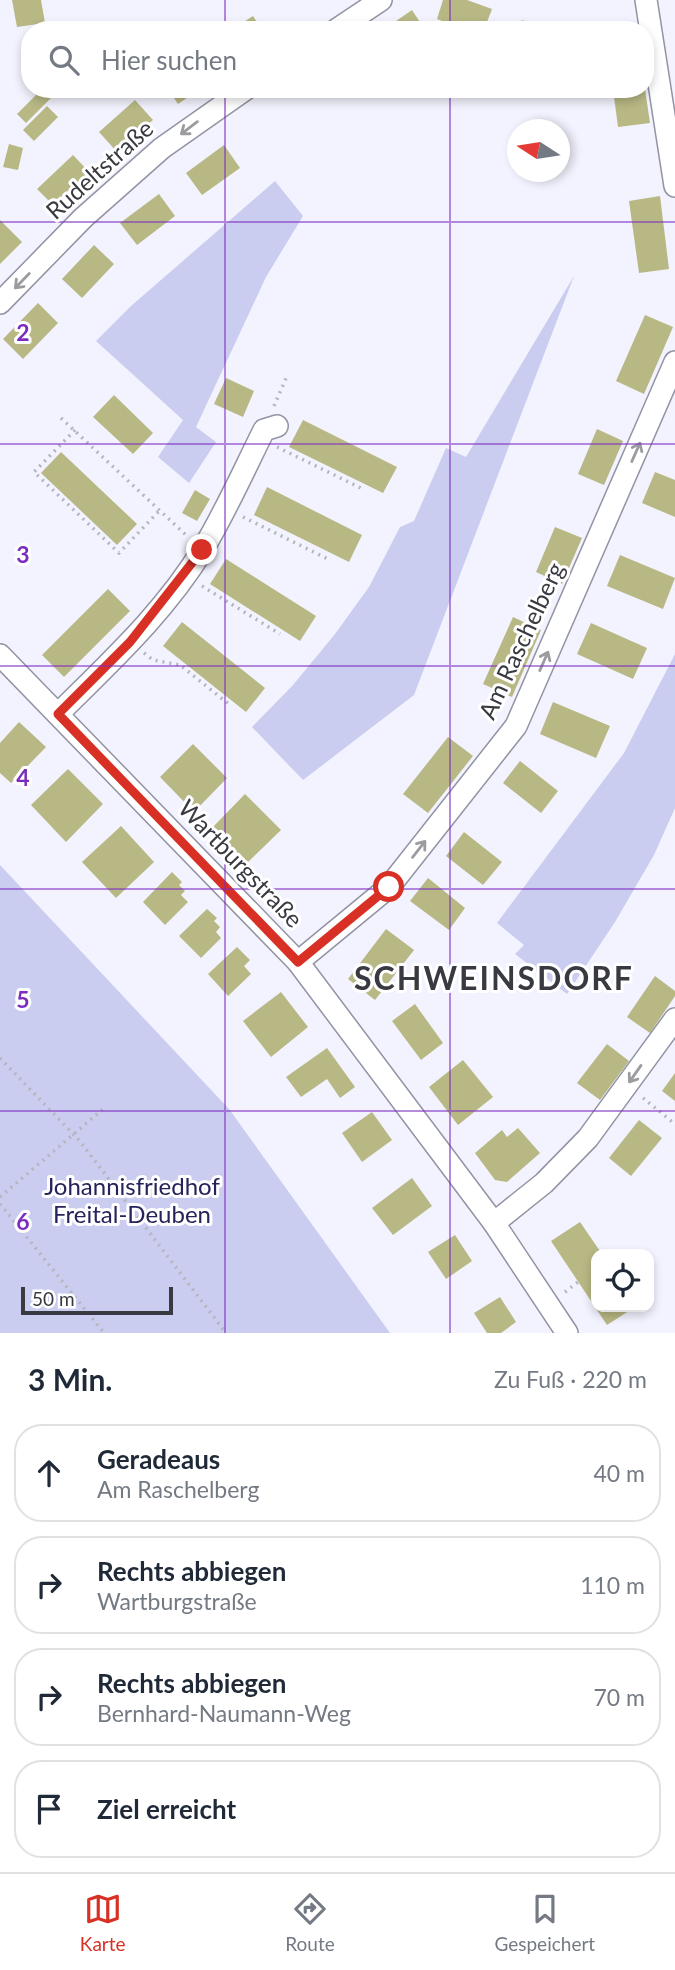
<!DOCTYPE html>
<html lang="de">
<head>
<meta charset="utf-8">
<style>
	body { margin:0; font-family:Lato,sans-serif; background:#f6f6f7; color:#1f2937 }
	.controls { position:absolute; right:21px; bottom:21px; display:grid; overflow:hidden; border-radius:14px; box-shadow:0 4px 10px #0003 }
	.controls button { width:63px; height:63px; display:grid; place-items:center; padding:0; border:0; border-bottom:2px solid #e0e1e3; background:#fff; color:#1f2937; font:35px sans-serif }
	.compass { position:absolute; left:507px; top:119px; width:63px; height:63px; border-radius:50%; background:#fff; box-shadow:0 4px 10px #0003; rotate:282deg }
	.scale { position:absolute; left:21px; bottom:18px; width:152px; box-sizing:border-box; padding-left:7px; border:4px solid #393a41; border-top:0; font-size:19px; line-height:24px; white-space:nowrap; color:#393a41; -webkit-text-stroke:5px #fff; paint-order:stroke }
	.stop { position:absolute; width:21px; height:21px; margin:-16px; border:5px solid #d93025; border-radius:50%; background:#fff }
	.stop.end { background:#d93025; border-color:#fff; box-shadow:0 2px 7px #0008 }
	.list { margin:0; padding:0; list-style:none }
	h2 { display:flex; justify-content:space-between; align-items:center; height:91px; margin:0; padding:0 28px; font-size:30px }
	h2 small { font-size:23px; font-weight:400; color:#747a83 }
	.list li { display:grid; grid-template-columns:46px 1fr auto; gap:21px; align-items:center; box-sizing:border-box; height:98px; margin:0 14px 14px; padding:0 14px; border:2px solid #e0e1e3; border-radius:28px }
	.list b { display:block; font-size:26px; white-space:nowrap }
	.list p { margin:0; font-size:23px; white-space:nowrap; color:#747a83 }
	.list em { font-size:23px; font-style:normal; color:#747a83 }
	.icon { flex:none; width:38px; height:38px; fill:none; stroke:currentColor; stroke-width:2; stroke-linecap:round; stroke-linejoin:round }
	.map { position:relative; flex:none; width:675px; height:1333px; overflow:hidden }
	.search { position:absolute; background:#fff; box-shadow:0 4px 10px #0003; left:21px; right:21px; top:21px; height:77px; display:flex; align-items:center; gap:18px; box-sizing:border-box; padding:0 24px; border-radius:28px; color:#747a83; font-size:26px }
	.sheet { height:539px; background:#fff }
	nav { display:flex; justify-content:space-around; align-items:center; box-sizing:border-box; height:98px; border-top:2px solid #e0e1e3; background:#fff; font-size:19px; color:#747a83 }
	nav a { display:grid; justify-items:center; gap:4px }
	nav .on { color:#d93025 }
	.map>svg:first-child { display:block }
	.green { fill:#cacdef }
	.building { fill:#b8b885 }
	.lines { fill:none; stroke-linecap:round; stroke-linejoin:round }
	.minor-casing { stroke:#9293a3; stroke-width:24 }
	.path { stroke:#b4b5be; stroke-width:3.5; stroke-dasharray:2 5; stroke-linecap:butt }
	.minor { stroke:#fff; stroke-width:21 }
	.oneway { stroke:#9c9ca0 }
	.route { stroke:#d93025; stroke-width:9 }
	.grid { fill:none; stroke:#7b2cbf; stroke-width:2; stroke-opacity:0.55 }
	.labels { text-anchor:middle; stroke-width:6; stroke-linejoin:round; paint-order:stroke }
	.street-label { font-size:24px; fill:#393a41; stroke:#fff }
	.park-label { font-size:24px; fill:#26225b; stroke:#fff }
	.district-label { font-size:32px; font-weight:bold; letter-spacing:2px; fill:#393a41; stroke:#fff }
	.grid-label { font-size:23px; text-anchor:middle; font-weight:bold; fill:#7b2cbf; stroke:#fff; stroke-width:6; stroke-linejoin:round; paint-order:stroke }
</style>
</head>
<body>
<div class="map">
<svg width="675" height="1333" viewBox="0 0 675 1333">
	<rect width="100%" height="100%" fill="#f2f3fe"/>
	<g class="green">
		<path d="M275,181L303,216L266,277L196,427L216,442L189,483L158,457L183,420L96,341L131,306Z"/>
		<path d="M574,276L414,695L303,780L252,727L293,685L335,634L369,587L400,527L414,521L446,448L466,457Z"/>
		<path d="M675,654V808L654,855L615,922L567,994L515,954L524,945L497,923L624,753Z"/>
		<path d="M0,865L229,1109L390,1333H0Z"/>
	</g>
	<g class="building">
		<path d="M12,0H41L45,23L17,27Z"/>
		<path d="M443,0H467L492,9L484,30H465L437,19Z"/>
		<path d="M412,10L425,30H383Z"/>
		<path d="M253,16L262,30H231Z"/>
		<path d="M522,20L546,30H518Z"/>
		<path d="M42,89H60L26,123L17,114Z"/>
		<path d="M168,89H200L178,104Z"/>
		<path d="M613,89H645L650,123L618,127Z"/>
		<path d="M135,100L153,120L117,152L99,132Z"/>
		<path d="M47,106L58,117L34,141L23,130Z"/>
		<path d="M9,144L23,148L18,170L3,167Z"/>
		<path d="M224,145L240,168L202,195L186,173Z"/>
		<path d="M73,155L92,175L56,208L37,189Z"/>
		<path d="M159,194L175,216L137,245L120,223Z"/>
		<path d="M660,196L669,269L639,273L629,201Z"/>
		<path d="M0,220L22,242L0,264Z"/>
		<path d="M94,245L114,264L82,298L62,279Z"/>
		<path d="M38,303L58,323L23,359L3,339Z"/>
		<path d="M645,315L673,327L644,394L616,381Z"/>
		<path d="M226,378L254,391L243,417L214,404Z"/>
		<path d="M114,395L153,433L133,454L93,417Z"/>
		<path d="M303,420L397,467L383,493L289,447Z"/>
		<path d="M597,429L623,441L604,485L578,474Z"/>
		<path d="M61,452L137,524L117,545L41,473Z"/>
		<path d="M655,472L675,480V517L642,503Z"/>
		<path d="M267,487L362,535L349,562L254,515Z"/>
		<path d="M195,490L210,499L197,521L182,513Z"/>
		<path d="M555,527L582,538L562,584L536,572Z"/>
		<path d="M620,555L675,578L663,609L607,586Z"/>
		<path d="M226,559L316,616L300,641L210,584Z"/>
		<path d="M108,589L130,611L64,677L42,655Z"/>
		<path d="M513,617L541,630L512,697L483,684Z"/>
		<path d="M182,622L265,688L246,712L163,646Z"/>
		<path d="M591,623L647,648L633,679L577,654Z"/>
		<path d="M553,702L610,726L596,758L540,734Z"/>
		<path d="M19,722L46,747L11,783L0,773V743Z"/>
		<path d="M448,737L473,756L428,813L403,794Z"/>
		<path d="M193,744L227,778L194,812L160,777Z"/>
		<path d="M520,761L558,791L541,813L503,783Z"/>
		<path d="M68,769L103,804L66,842L31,805Z"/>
		<path d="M245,794L281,830L245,865L210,830Z"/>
		<path d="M121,826L154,862L116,898L82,862Z"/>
		<path d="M464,832L502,862L483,885L446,856Z"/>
		<path d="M172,872L182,882L179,885L185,891L181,895L188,902L165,925L143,902Z"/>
		<path d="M428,878L465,908L449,930L410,901Z"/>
		<path d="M207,909L217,918L214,921L220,927L216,932L221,938L201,958L179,936Z"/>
		<path d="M386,929L414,950L375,1000L348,979Z"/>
		<path d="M237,947L250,960L244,966L251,974L228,996L208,974Z"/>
		<path d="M655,976L675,991V996L650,1033L627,1017Z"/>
		<path d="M281,992L308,1027L271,1057L243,1021Z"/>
		<path d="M415,1004L443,1043L421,1060L392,1021Z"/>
		<path d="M607,1044L629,1061L600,1100L577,1083Z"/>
		<path d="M327,1048L355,1087L340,1098L327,1079L301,1097L286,1077Z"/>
		<path d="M463,1060L493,1097L458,1125L429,1087Z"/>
		<path d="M675,1073V1101L662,1091Z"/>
		<path d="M372,1112L392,1140L362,1162L342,1133Z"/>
		<path d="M639,1120L662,1138L631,1176L609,1158Z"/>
		<path d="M518,1128L540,1153L507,1182L495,1180L475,1153L502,1130L507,1137Z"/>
		<path d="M412,1178L432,1206L393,1235L372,1208Z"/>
		<path d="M580,1222L602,1254H596V1307H635L607,1325L551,1241Z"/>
		<path d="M455,1235L472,1261L446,1279L428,1252Z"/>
		<path d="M500,1297L516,1322L501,1333H487L474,1313Z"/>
	</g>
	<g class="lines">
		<g class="minor-casing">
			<g id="minor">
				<path d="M646,0L675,186"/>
				<path d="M336,30L381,0"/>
				<path d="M0,303L83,218L162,148L246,89"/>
				<path d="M0,655L298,962L494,1223L567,1333"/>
				<path d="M58,714C109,663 165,612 203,549C226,511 244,470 264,430L277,426"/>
				<path d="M298,962L389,887L516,726L675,362"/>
				<path d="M494,1223L544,1183L588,1138L675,1019"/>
			</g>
		</g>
		<g class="path">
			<path d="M274,406L287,376"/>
			<path d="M61,418L187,536"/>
			<path d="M75,430L34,472L119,553L160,510"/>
			<path d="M277,447L365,490"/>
			<path d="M243,517L330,560"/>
			<path d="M202,586L280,634"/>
			<path d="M144,653L153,660L180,665L230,705"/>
			<path d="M0,1058L79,1140L226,1333"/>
			<path d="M643,1098L675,1124"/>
			<path d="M0,1197L103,1109"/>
			<path d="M0,1204L104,1333"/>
			<path d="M565,1292L578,1282"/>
		</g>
		<use href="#minor" class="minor"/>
	</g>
	<defs><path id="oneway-shaft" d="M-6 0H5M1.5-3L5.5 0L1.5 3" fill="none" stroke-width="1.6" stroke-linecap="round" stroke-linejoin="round" transform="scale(1.75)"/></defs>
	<g class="oneway">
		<use href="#oneway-shaft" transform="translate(189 128) rotate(143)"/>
		<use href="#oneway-shaft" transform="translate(22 281) rotate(134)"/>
		<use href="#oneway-shaft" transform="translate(636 452) rotate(-66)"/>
		<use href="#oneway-shaft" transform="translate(544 661) rotate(-66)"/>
		<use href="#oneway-shaft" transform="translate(419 849) rotate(-52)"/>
		<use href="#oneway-shaft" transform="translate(635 1074) rotate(125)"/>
	</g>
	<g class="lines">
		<path class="route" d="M202,550L130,642L58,714L298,962L389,887"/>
	</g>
	<path class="grid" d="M225,0V30M450,0V30M225,89V1333M450,89V1333M0,222H675M0,444H675M0,666H675M0,889H675M0,1111H675"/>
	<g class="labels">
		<g class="street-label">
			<text transform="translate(100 170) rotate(-42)" y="8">Rudeltstraße</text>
			<text transform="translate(522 641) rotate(-65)" y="8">Am Raschelberg</text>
			<text transform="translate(240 864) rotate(46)" y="8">Wartburgstraße</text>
		</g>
		<g class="park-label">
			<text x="132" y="1195">Johannisfriedhof<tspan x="132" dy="28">Freital-Deuben</tspan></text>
		</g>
		<g class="district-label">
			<text x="494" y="990">SCHWEINSDORF</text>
		</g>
	</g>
	<g class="grid-label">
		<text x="23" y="341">2</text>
		<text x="23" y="563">3</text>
		<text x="23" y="786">4</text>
		<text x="23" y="1008">5</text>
		<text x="23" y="1230">6</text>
	</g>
</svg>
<div class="controls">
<button><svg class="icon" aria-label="locate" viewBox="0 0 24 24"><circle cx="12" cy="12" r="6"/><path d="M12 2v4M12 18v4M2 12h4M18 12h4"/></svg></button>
</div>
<svg class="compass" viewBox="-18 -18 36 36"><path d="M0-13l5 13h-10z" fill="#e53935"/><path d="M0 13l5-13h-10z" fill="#747a83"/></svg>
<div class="scale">50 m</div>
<div class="stop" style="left:389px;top:887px"></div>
<div class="stop end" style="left:202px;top:550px"></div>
<div class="search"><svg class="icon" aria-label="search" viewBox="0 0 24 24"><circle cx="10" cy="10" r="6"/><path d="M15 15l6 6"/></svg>Hier suchen</div>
</div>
<section class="sheet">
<h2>3 Min.<small>Zu Fuß · 220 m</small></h2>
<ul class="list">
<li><svg class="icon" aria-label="ahead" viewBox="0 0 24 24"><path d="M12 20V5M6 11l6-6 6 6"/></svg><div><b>Geradeaus</b><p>Am Raschelberg</p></div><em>40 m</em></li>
<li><svg class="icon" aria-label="right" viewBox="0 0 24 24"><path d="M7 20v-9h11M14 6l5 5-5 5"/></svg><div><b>Rechts abbiegen</b><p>Wartburgstraße</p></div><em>110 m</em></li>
<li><svg class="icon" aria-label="right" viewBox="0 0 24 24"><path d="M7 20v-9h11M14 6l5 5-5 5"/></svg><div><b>Rechts abbiegen</b><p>Bernhard-Naumann-Weg</p></div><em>70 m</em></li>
<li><svg class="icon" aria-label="arrive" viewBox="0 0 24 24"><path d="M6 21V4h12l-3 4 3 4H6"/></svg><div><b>Ziel erreicht</b></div></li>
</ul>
</section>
<nav>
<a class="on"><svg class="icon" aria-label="map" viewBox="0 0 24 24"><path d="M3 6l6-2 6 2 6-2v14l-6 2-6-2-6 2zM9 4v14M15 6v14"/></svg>Karte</a>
<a><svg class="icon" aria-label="directions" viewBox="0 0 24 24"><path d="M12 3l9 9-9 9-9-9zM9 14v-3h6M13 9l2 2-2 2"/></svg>Route</a>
<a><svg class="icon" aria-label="saved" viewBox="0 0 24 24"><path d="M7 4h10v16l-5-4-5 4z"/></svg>Gespeichert</a>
</nav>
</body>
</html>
